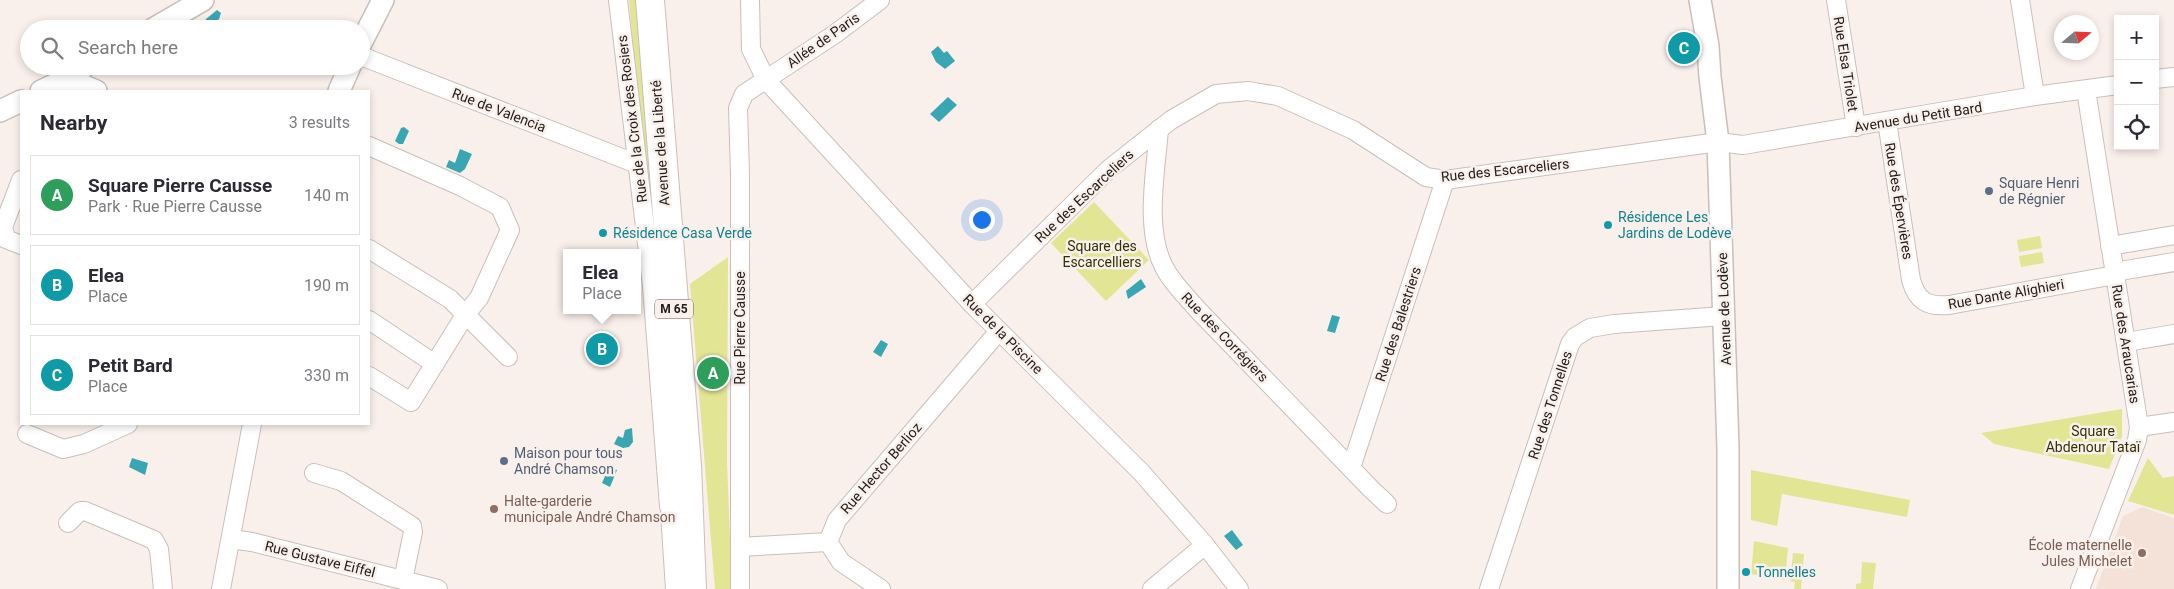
<!DOCTYPE html>
<html lang="en">
<head>
<meta charset="utf-8">
<style>
	body { margin:0; font-family:Roboto,sans-serif; background:#f7f7f7; color:#2b2b33 }
	.controls { position:absolute; right:15px; top:15px; display:grid; overflow:hidden; border-radius:0px; box-shadow:0 2px 8px #0003 }
	.controls button { width:45px; height:45px; display:grid; place-items:center; padding:0; border:0; border-bottom:1px solid #e1e1e2; background:#fff; color:#2b2b33; font:25px sans-serif }
	.compass { position:absolute; left:2054px; top:15px; width:45px; height:45px; border-radius:50%; background:#fff; box-shadow:0 2px 8px #0003; rotate:71deg }
	.you { position:absolute; left:981px; top:219px; width:18px; height:18px; margin:-12px; border:4px solid #fff; border-radius:50%; background:#1a73e8; box-shadow:0 0 0 8px #1a73e833 }
	.badge { display:grid; place-items:center; width:32px; height:32px; border-radius:50%; background:#0f766e; color:#fff; font-size:16px; font-weight:700 }
	.pin { position:absolute; translate:-50% -50%; border:2px solid #fff; box-shadow:0 1px 5px #0006 }
	.popup { position:absolute; left:563px; top:249px; width:78px; height:65px; box-sizing:border-box; display:grid; place-content:center; border-radius:0px; background:#fff; filter:drop-shadow(0 1px 4px #0005); font-size:16px; white-space:nowrap; color:#7c7c81 }
	.popup b { font-size:19px; color:#2b2b33 }
	.popup::after { content:''; position:absolute; left:50%; top:100%; margin-left:-10px; border:10px solid transparent; border-top-color:#fff }
	.list { margin:0; padding:0; list-style:none }
	h2 { display:flex; justify-content:space-between; align-items:center; height:65px; margin:0; padding:0 20px; font-size:21px }
	h2 small { font-size:16px; font-weight:400; color:#7c7c81 }
	.list li { display:grid; grid-template-columns:32px 1fr auto; gap:15px; align-items:center; box-sizing:border-box; height:80px; margin:0 10px 10px; padding:0 10px; border:1px solid #e1e1e2; border-radius:0px }
	.list b { display:block; font-size:19px; white-space:nowrap }
	.list p { margin:0; font-size:16px; white-space:nowrap; color:#7c7c81 }
	.list em { font-size:16px; font-style:normal; color:#7c7c81 }
	.icon { flex:none; width:28px; height:28px; fill:none; stroke:currentColor; stroke-width:2; stroke-linecap:round; stroke-linejoin:round }
	.map { position:relative; flex:none; width:2174px; height:589px; overflow:hidden }
	.search { position:absolute; background:#fff; box-shadow:0 2px 8px #0003; left:20px; top:20px; width:350px; height:55px; display:flex; align-items:center; gap:12px; box-sizing:border-box; padding:0 18px; border-radius:28px; color:#7c7c81; font-size:19px }
	.panel { position:absolute; background:#fff; box-shadow:0 2px 8px #0003; left:20px; top:90px; width:350px; height:335px; border-radius:0px }
	.map>svg:first-child { display:block }
	.built { fill:#f4e2d9 }
	.green { fill:#e1e594 }
	.water { fill:#39a6b3 }
	.lines { fill:none; stroke-linecap:round; stroke-linejoin:round }
	.minor-casing { stroke:#c9bfba; stroke-width:20 }
	.tertiary-casing { stroke:#c9bfba; stroke-width:24 }
	.primary-casing { stroke:#c9bfba; stroke-width:30 }
	.minor { stroke:#fff; stroke-width:18 }
	.tertiary { stroke:#fff; stroke-width:21 }
	.primary { stroke:#fff; stroke-width:28 }
	.service-dot { fill:#5c6f8a; stroke:#faf0eb; stroke-width:2 }
	.culture-dot { fill:#0f9aa8; stroke:#faf0eb; stroke-width:2 }
	.education-dot { fill:#8d6e63; stroke:#faf0eb; stroke-width:2 }
	.labels { text-anchor:middle; stroke-width:5; stroke-linejoin:round; paint-order:stroke }
	.shield { fill:#faf0eb; stroke:#615c59; stroke-width:1 }
	.shield-label { font-size:12px; font-weight:bold; fill:#201c1a }
	.street-label { font-size:14px; fill:#201c1a; stroke:#faf0eb }
	.service-label { font-size:14px; fill:#4e5e75; stroke:#faf0eb; text-anchor:start }
	.culture-label { font-size:14px; fill:#0d838f; stroke:#faf0eb; text-anchor:start }
	.park-label { font-size:14px; fill:#313207; stroke:#faf0eb }
	.education-label { font-size:14px; fill:#785e54; stroke:#faf0eb; text-anchor:start }
</style>
</head>
<body>
<div class="map">
<svg width="2174" height="589" viewBox="0 0 2174 589">
	<rect width="100%" height="100%" fill="#faf0eb"/>
	<path class="built" d="M2142,507L2174,518V589H2096L2123,516Z"/>
	<g class="green">
		<path d="M629,0H640L677,429L654,283Z"/>
		<path d="M1094,202L1149,260L1106,301L1051,243Z"/>
		<path d="M2040,236L2042,248L2019,252L2017,240Z"/>
		<path d="M2042,252L2044,263L2021,267L2019,256Z"/>
		<path d="M728,257L727,462L732,589H715L690,284Z"/>
		<path d="M2122,409V436L2109,469L1994,444L1981,433Z"/>
		<path d="M2148,458L2163,478L2174,476V515L2128,501Z"/>
		<path d="M1751,470L1910,500L1907,517L1782,494L1777,526L1751,520Z"/>
		<path d="M1754,541L1788,548L1785,580L1751,574Z"/>
		<path d="M1793,553L1804,554L1801,589H1794L1795,582L1790,581Z"/>
		<path d="M1862,562L1876,563L1873,589H1856V584L1861,583Z"/>
	</g>
	<g class="water">
		<path d="M217,10L221,13L219,19L212,26L206,25V19Z"/>
		<path d="M938,46L944,53L947,51L955,61L945,69L936,62L931,52Z"/>
		<path d="M948,97L957,105L939,122L930,114Z"/>
		<path d="M404,127L409,131L403,144H399L395,141L401,128Z"/>
		<path d="M460,149L472,154L465,169L460,173L446,167L449,160L455,163Z"/>
		<path d="M1141,279L1146,287L1128,299L1126,291Z"/>
		<path d="M1332,315L1340,317L1335,333L1327,331Z"/>
		<path d="M881,340L888,344L881,357L873,352Z"/>
		<path d="M632,428L633,442L629,447L623,448L614,444L618,436L623,438L625,430Z"/>
		<path d="M132,458L148,463L145,475L129,467Z"/>
		<path d="M609,467L617,470L610,487L602,483Z"/>
		<path d="M1232,530L1243,545L1236,550L1224,536Z"/>
	</g>
	<g class="lines">
		<g class="minor-casing">
			<g id="minor">
				<path d="M618,0L652,286L669,506"/>
				<path d="M750,0L751,49L766,80L972,304L1141,472L1205,545L1239,589"/>
				<path d="M1836,0L1856,127"/>
				<path d="M2020,0L2035,96"/>
				<path d="M361,56L637,164"/>
				<path d="M2155,79L2174,77"/>
				<path d="M1887,121L1911,280C1917,301 1927,307 1949,305L2115,275"/>
				<path d="M1159,129C1156,170 1144,229 1164,267C1172,283 1186,296 1197,309L1371,489L1387,504"/>
				<path d="M369,146L460,186L500,207L510,230L479,298L465,315L411,402L369,376"/>
				<path d="M21,180L3,227L6,239L21,245"/>
				<path d="M2110,246L2174,235"/>
				<path d="M369,249L450,299L508,357"/>
				<path d="M2114,272L2174,262"/>
				<path d="M972,304L1109,169L1171,120L1216,94L1248,91L1278,96L1353,130L1426,177L1445,180L1718,142L1743,145L2035,96L2118,85"/>
				<path d="M369,320L435,364"/>
				<path d="M2126,342L2174,334"/>
				<path d="M2139,427L2174,422"/>
				<path d="M27,434L63,449L84,444L128,424"/>
				<path d="M1351,468L1445,180"/>
				<path d="M314,473L341,481L412,526L413,532L403,580"/>
				<path d="M670,513L675,589"/>
				<path d="M68,523L80,511H85L154,540L159,549L163,589"/>
				<path d="M231,539L252,542L438,589"/>
				<path d="M828,542L837,520L999,331"/>
				<path d="M828,542L841,562L881,589"/>
				<path d="M740,547L828,542"/>
				<path d="M221,589L252,424"/>
				<path d="M740,589V174L738,108L744,94L835,34L880,0"/>
				<path d="M1152,589L1205,545"/>
				<path d="M1489,589L1570,344L1575,337L1590,328L1614,324L1723,316"/>
				<path d="M2080,589L2137,440L2139,427L2086,90"/>
			</g>
		</g>
		<g class="tertiary-casing">
			<g id="tertiary">
				<path d="M1700,0L1708,46L1710,77L1718,142L1728,448V589"/>
				<path d="M153,29L203,0"/>
				<path d="M361,43L383,0"/>
				<path d="M71,77L75,82L96,91"/>
				<path d="M41,91L71,77L85,66"/>
				<path d="M339,91L350,66"/>
				<path d="M0,111L21,101"/>
			</g>
		</g>
		<g class="primary-casing">
			<path id="primary" d="M650,0L687,465L692,589"/>
		</g>
		<use href="#minor" class="minor"/>
		<use href="#tertiary" class="tertiary"/>
		<use href="#primary" class="primary"/>
	</g>
	<g class="service-dot">
		<circle cx="1989" cy="191" r="5"/>
		<circle cx="504" cy="461" r="5"/>
	</g>
	<g class="culture-dot">
		<circle cx="1608" cy="225" r="5"/>
		<circle cx="603" cy="233" r="5"/>
		<circle cx="1746" cy="572" r="5"/>
	</g>
	<g class="education-dot">
		<circle cx="494" cy="509" r="5"/>
		<circle cx="2142" cy="553" r="5"/>
	</g>
	<g class="labels">
		<rect class="shield" x="655" y="299.5" width="38" height="19" rx="4"/>
		<g class="shield-label">
			<text x="674" y="313">M 65</text>
		</g>
		<g class="street-label">
			<text transform="translate(823 40) rotate(-35)" y="5">Allée de Paris</text>
			<text transform="translate(1846 64) rotate(81)" y="5">Rue Elsa Triolet</text>
			<text transform="translate(499 110) rotate(21)" y="5">Rue de Valencia</text>
			<text transform="translate(1918 117) rotate(-9)" y="5">Avenue du Petit Bard</text>
			<text transform="translate(632 119) rotate(-97)" y="5">Rue de la Croix des Rosiers</text>
			<text transform="translate(660 143) rotate(-94)" y="5">Avenue de la Liberté</text>
			<text transform="translate(1505 170) rotate(-6)" y="5">Rue des Escarceliers</text>
			<text transform="translate(1084 196) rotate(-43)" y="5">Rue des Escarceliers</text>
			<text transform="translate(1899 201) rotate(81)" y="5">Rue des Épervières</text>
			<text transform="translate(2006 294) rotate(-10)" y="5">Rue Dante Alighieri</text>
			<text transform="translate(1724 309) rotate(-92)" y="5">Avenue de Lodève</text>
			<text transform="translate(1398 324) rotate(-72)" y="5">Rue des Balestriers</text>
			<text transform="translate(740 328) rotate(-90)" y="5">Rue Pierre Causse</text>
			<text transform="translate(1003 334) rotate(45)" y="5">Rue de la Piscine</text>
			<text transform="translate(1225 337) rotate(46)" y="5">Rue des Corrégiers</text>
			<text transform="translate(2126 344) rotate(81)" y="5">Rue des Araucarias</text>
			<text transform="translate(1550 405) rotate(-72)" y="5">Rue des Tonnelles</text>
			<text transform="translate(881 468) rotate(-49)" y="5">Rue Hector Berlioz</text>
			<text transform="translate(320 559) rotate(14)" y="5">Rue Gustave Eiffel</text>
		</g>
		<g class="service-label">
			<text x="1999" y="188">Square Henri<tspan x="1999" dy="16">de Régnier</tspan></text>
			<text x="514" y="458">Maison pour tous<tspan x="514" dy="16">André Chamson</tspan></text>
		</g>
		<g class="culture-label">
			<text x="1618" y="222">Résidence Les<tspan x="1618" dy="16">Jardins de Lodève</tspan></text>
			<text x="613" y="238">Résidence Casa Verde</text>
			<text x="1756" y="577">Tonnelles</text>
		</g>
		<g class="park-label">
			<text x="1102" y="251">Square des<tspan x="1102" dy="16">Escarcelliers</tspan></text>
			<text x="2093" y="436">Square<tspan x="2093" dy="16">Abdenour Tataï</tspan></text>
		</g>
		<g class="education-label">
			<text x="504" y="506">Halte-garderie<tspan x="504" dy="16">municipale André Chamson</tspan></text>
			<text x="2132" y="550" text-anchor="end">École maternelle<tspan x="2132" dy="16">Jules Michelet</tspan></text>
		</g>
	</g>
</svg>
<div class="controls">
<button>+</button>
<button>−</button>
<button><svg class="icon" aria-label="locate" viewBox="0 0 24 24"><circle cx="12" cy="12" r="6"/><path d="M12 2v4M12 18v4M2 12h4M18 12h4"/></svg></button>
</div>
<svg class="compass" viewBox="-18 -18 36 36"><path d="M0-13l5 13h-10z" fill="#e53935"/><path d="M0 13l5-13h-10z" fill="#7c7c81"/></svg>
<div class="you"></div>
<div class="pin badge" style="left:713px;top:373px;background:#2e9e5b">A</div>
<div class="pin badge" style="left:602px;top:349px;background:#0f9aa8">B</div>
<div class="popup"><b>Elea</b>Place</div>
<div class="pin badge" style="left:1684px;top:48px;background:#0f9aa8">C</div>
<div class="search"><svg class="icon" aria-label="search" viewBox="0 0 24 24"><circle cx="10" cy="10" r="6"/><path d="M15 15l6 6"/></svg>Search here</div>
<section class="panel">
<h2>Nearby<small>3 results</small></h2>
<ul class="list">
<li><span class="badge" style="background:#2e9e5b">A</span><div><b>Square Pierre Causse</b><p>Park · Rue Pierre Causse</p></div><em>140 m</em></li>
<li><span class="badge" style="background:#0f9aa8">B</span><div><b>Elea</b><p>Place</p></div><em>190 m</em></li>
<li><span class="badge" style="background:#0f9aa8">C</span><div><b>Petit Bard</b><p>Place</p></div><em>330 m</em></li>
</ul>
</section>
</div>
</body>
</html>
